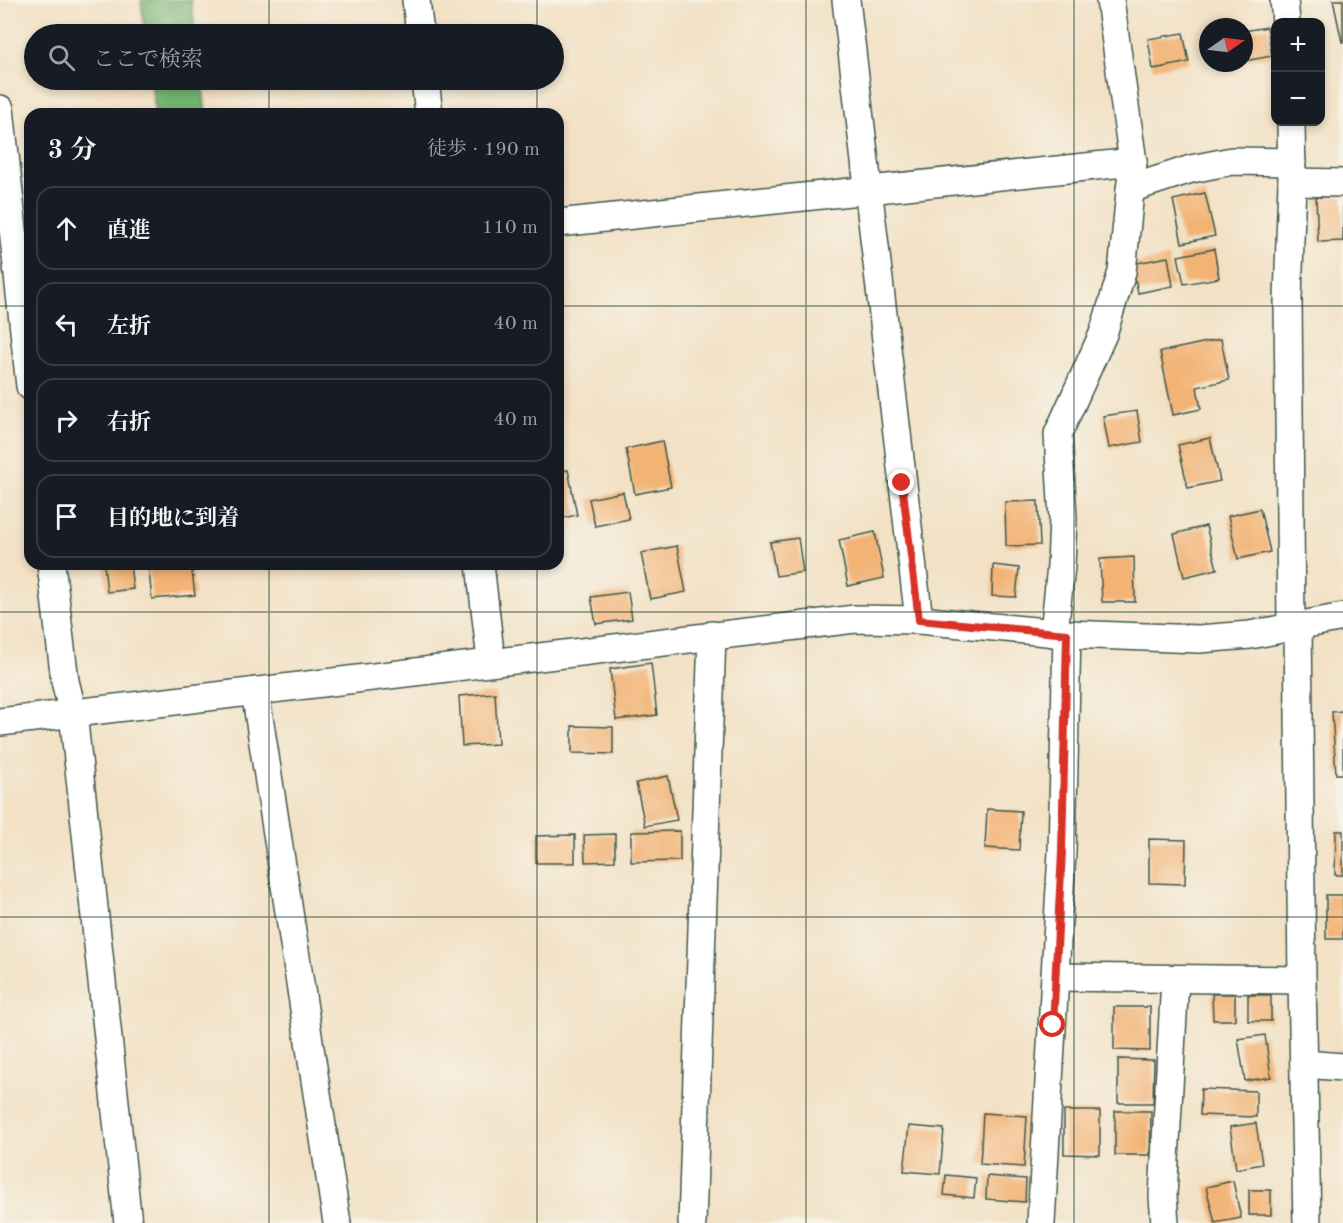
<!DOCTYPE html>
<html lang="ja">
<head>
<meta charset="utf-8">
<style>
	body { margin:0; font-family:"Old Standard TT","Noto Serif JP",serif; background:#242831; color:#f1f3f6 }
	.controls { position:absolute; right:18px; top:18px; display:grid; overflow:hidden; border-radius:12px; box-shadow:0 3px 9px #0003 }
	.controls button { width:54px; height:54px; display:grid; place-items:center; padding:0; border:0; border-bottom:2px solid #363941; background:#171b24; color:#f1f3f6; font:30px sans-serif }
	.compass { position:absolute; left:1199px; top:18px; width:54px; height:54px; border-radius:50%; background:#171b24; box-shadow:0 3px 9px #0003; rotate:76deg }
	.stop { position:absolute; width:18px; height:18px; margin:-14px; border:4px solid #d93025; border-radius:50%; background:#fff }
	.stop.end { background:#d93025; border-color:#fff; box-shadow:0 2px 6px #0008 }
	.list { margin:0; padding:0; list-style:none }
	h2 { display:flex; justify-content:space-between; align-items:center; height:78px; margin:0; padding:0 24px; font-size:26px }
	h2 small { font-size:20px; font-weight:400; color:#9ea1a6 }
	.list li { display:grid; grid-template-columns:39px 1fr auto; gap:18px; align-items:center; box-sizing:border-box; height:84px; margin:0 12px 12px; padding:0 12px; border:2px solid #363941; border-radius:18px }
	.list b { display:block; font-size:22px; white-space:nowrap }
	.list em { font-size:20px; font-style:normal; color:#9ea1a6 }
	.icon { flex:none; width:33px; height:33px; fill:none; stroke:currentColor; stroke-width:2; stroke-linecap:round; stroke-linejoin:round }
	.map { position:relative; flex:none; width:1343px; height:1223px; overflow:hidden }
	.search { position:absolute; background:#171b24; box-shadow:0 3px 9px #0003; left:24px; top:24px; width:540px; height:66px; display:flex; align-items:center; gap:15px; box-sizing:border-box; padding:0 21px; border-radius:33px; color:#9ea1a6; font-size:22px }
	.panel { position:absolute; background:#171b24; box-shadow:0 3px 9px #0003; left:24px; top:108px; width:540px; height:462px; border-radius:18px }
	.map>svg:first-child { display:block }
	.forest { fill:#73b272; stroke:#497853; stroke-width:1.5 }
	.building { fill:#f2b375 }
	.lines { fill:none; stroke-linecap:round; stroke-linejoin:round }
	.street-casing { stroke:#3f564a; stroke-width:30 }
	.street { stroke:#fff; stroke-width:27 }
	.route { stroke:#d93025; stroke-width:8 }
	.grid { fill:none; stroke:#1f3d34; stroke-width:1.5; stroke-opacity:0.55 }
</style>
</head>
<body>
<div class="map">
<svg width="1343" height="1223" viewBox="0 0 1343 1223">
	<rect width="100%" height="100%" fill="#f7f3e8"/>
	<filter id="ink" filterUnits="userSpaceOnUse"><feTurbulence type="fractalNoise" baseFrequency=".0167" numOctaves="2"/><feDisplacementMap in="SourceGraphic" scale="12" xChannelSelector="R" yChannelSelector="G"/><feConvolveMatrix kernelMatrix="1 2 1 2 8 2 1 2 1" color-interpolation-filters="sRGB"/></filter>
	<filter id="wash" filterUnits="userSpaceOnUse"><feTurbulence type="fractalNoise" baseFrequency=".008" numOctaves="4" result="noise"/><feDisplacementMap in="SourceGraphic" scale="24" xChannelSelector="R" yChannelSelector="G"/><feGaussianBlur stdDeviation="1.35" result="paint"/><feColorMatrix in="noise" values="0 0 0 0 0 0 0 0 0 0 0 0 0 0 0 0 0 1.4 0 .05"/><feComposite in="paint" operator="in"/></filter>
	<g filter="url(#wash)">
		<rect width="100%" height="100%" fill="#f2e1c5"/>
		<g class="forest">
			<path d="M141,0H191L196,34H145Z"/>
			<path d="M151,80H202L206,114H155Z"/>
		</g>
		<g id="blocks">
			<g class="building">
				<path d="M1333,0H1343V42H1342Z"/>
				<path d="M1267,27L1272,56L1244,61V31Z"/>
				<path d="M1183,33L1189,62L1153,69L1148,39Z"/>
				<path d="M1205,193L1215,236L1182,243L1173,200Z"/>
				<path d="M1343,196V241L1318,242L1316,197Z"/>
				<path d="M1214,249L1219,278L1184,284L1178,256Z"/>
				<path d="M1168,257L1173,286L1138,293L1132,264Z"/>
				<path d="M1221,339L1229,380L1197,387L1201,409L1173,415L1160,352Z"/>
				<path d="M1137,411L1142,442L1109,448L1103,416Z"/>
				<path d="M1210,438L1220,481L1188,488L1178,445Z"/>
				<path d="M662,441L671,487L635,494L626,449Z"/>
				<path d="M568,470L577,515L558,519V472Z"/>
				<path d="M623,492L629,519L595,526L589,499Z"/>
				<path d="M1038,501L1040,545L1006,546L1005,502Z"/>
				<path d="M1260,509L1270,552L1238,559L1228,516Z"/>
				<path d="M1206,526L1217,569L1184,577L1174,534Z"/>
				<path d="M875,532L884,578L848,586L839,540Z"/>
				<path d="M798,538L803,572L776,576L770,542Z"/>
				<path d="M677,546L686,592L650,599L641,553Z"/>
				<path d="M1134,557L1135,602H1102L1100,559Z"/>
				<path d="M104,564H130L133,589L107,592Z"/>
				<path d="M148,564H191L195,595L152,599Z"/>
				<path d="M993,565L1019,568L1016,597L992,596Z"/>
				<path d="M628,592L632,619L596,624L591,597Z"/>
				<path d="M651,663L657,715L616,720L610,669Z"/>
				<path d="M495,693L498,744L462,746L459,696Z"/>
				<path d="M1343,711V774H1336L1332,712Z"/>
				<path d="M572,726L613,727V754L572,753Z"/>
				<path d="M668,776L677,820L645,826L636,783Z"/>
				<path d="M987,809L1021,811L1019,850L985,848Z"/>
				<path d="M680,831V861L631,862V832Z"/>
				<path d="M1336,831H1343V875H1335Z"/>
				<path d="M615,834V861L585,862L584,835Z"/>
				<path d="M575,835V863H536V836Z"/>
				<path d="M1149,839L1186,840L1185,884L1149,883Z"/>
				<rect x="1326" y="895" width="17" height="44"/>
				<path d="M1212,994H1235V1020H1213Z"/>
				<rect x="1248" y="995" width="23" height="26"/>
				<path d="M1114,1007H1150V1051L1114,1050Z"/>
				<path d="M1265,1035L1271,1077L1245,1081L1238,1039Z"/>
				<path d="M1118,1059L1154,1060L1153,1103H1118Z"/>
				<path d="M1201,1089L1256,1091V1117L1200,1115Z"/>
				<path d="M1064,1111H1100V1155L1064,1154Z"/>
				<path d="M1115,1111H1151L1150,1155H1115Z"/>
				<path d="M983,1113L1027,1116L1024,1167L980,1164Z"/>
				<path d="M1256,1123L1262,1164L1236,1169L1230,1127Z"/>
				<path d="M909,1126L944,1129L940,1174L904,1171Z"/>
				<path d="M946,1175L976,1178L974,1198L944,1195Z"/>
				<path d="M987,1176L1026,1179L1025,1202L986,1199Z"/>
				<path d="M1233,1181L1241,1218L1215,1223L1206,1187Z"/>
				<rect x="1249" y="1190" width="22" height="25"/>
			</g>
		</g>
	</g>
	<g filter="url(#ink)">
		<use href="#blocks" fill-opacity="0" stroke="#3f564a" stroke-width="1.5"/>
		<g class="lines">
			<g class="street-casing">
				<g id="street">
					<path d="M416,0L420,34"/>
					<path d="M846,0L919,620"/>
					<path d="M1284,0L1286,22"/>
					<path d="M425,80L429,114"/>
					<path d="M0,109L30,386"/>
					<path d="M1292,182L1343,183"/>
					<path d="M1130,189L1191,169L1232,161L1292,162"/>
					<path d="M558,223L1133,162"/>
					<path d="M51,564L65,681L73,713L128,1223"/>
					<path d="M480,564L491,661"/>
					<path d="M1298,626L1302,980L1307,1223"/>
					<path d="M1291,627L1288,299L1292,182L1291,122"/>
					<path d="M1054,633L1061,566L1063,518L1058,434L1103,334L1122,272L1133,162L1110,0"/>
					<path d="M255,691L337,1223"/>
					<path d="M0,722L855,619L919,620L1067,634L1199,639L1250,635L1343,617"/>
					<path d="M1055,977L1302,980"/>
					<path d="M1304,1064L1343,1067"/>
					<path d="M692,1223L712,635"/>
					<path d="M1041,1223L1062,852L1067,634"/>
					<path d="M1165,1223L1163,1196L1175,979"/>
				</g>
			</g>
			<use href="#street" class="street"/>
		</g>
	</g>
	<g class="lines" filter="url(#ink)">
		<path class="route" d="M902,483L919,620L1067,634L1062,852L1053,1025"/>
	</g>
	<path class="grid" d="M269,0V34M537,0V34M806,0V1223M1074,0V1223M269,80V114M537,80V114M0,306H30M558,306H1343M269,564V1223M537,564V1223M0,612H1343M0,917H1343"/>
</svg>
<div class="controls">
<button>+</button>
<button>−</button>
</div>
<svg class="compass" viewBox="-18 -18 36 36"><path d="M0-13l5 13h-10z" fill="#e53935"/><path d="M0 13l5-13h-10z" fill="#9ea1a6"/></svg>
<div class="stop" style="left:1053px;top:1025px"></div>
<div class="stop end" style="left:902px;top:483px"></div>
<div class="search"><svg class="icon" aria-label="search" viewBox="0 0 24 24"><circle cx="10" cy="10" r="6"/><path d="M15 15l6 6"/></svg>ここで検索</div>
<section class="panel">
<h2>3 分<small>徒歩 · 190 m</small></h2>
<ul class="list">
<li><svg class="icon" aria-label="ahead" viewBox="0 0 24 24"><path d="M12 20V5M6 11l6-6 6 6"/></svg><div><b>直進</b></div><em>110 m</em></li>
<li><svg class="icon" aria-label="left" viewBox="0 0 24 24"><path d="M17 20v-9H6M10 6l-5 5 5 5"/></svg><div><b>左折</b></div><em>40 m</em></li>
<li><svg class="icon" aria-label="right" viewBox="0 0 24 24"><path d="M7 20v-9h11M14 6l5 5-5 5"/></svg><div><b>右折</b></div><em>40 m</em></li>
<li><svg class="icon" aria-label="arrive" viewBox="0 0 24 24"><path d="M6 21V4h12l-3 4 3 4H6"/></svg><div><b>目的地に到着</b></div></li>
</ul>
</section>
</div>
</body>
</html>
